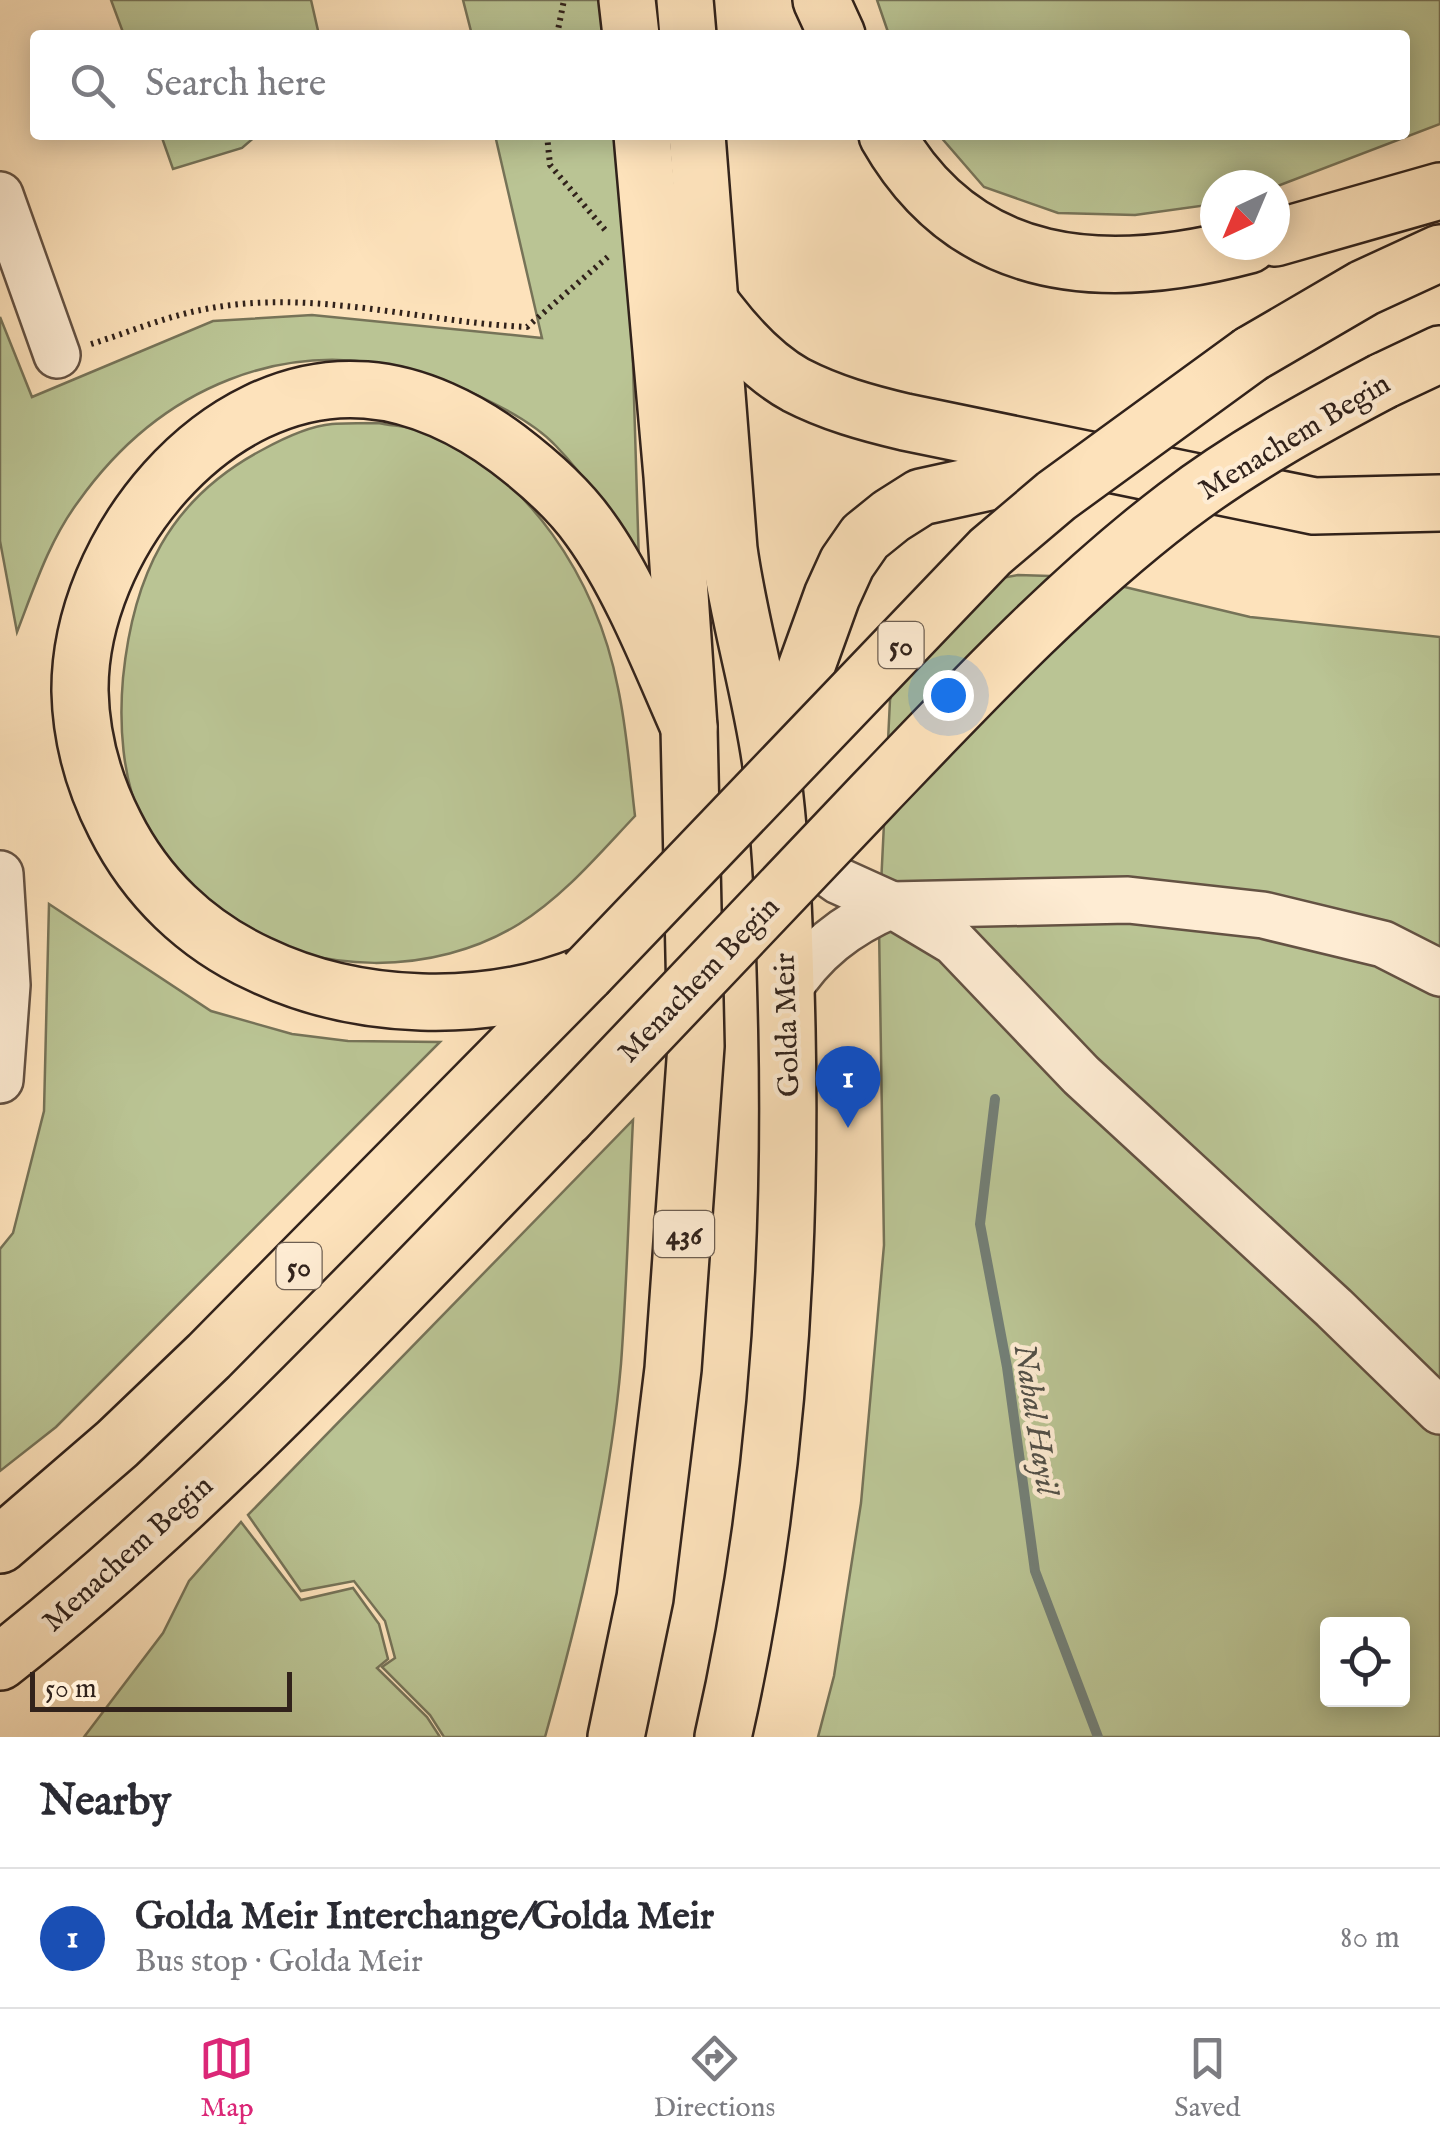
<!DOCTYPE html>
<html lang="en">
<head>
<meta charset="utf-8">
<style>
	body { margin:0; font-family:"IM FELL English",serif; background:#f2f2f3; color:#2b2b33 }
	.controls { position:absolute; right:30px; bottom:30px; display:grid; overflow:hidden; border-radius:10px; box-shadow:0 5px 25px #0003 }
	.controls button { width:90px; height:90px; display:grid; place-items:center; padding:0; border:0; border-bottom:2px solid #e1e1e2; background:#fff; color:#2b2b33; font:50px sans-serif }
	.compass { position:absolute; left:1200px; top:170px; width:90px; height:90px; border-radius:50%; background:#fff; box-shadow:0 5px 25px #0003; rotate:224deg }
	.scale { position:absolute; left:30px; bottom:25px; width:262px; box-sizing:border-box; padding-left:10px; border:5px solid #31221b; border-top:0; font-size:28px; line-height:35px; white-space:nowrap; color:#31221b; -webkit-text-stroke:8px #feecd3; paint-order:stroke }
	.you { position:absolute; left:948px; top:695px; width:35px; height:35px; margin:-25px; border:8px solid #fff; border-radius:50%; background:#1a73e8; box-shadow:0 0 0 15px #1a73e833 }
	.badge { display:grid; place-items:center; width:65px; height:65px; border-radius:50%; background:#db2777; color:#fff; font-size:32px; font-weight:700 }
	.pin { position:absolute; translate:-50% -82px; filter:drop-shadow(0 2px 5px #0008) }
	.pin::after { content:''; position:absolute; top:52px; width:35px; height:30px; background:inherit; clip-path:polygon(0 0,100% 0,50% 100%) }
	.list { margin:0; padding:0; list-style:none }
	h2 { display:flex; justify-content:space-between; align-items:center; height:130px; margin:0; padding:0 40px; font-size:42px }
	h2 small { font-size:32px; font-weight:400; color:#7c7c81 }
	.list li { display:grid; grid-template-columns:65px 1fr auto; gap:30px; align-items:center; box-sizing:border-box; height:140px; padding:0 40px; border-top:2px solid #e1e1e2 }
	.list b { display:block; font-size:38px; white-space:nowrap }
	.list p { margin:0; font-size:32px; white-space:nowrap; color:#7c7c81 }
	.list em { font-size:32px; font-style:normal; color:#7c7c81 }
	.icon { flex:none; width:55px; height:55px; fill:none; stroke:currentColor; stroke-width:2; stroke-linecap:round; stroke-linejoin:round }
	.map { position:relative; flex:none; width:1440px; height:1737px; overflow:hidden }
	.search { position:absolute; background:#fff; box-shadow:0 5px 25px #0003; left:30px; right:30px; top:30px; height:110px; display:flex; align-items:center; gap:25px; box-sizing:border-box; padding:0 35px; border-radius:10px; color:#7c7c81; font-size:38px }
	.sheet { height:270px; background:#fff }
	nav { display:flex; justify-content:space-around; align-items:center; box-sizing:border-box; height:140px; border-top:2px solid #e1e1e2; background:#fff; font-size:28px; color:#7c7c81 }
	nav a { display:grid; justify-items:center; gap:5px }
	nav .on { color:#db2777 }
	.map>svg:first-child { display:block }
	.green { fill:#bac494; stroke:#767358; stroke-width:2.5; fill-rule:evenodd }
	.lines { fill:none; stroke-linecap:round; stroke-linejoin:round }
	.stream { stroke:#737f76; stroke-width:10 }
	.minor-casing { stroke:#645243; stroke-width:50 }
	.major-casing { stroke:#31221b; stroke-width:60 }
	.highway-casing { stroke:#31221b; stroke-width:60 }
	.path { stroke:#31221b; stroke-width:6; stroke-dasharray:2.5 5; stroke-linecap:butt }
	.minor { stroke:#feecd3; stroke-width:45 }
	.major { stroke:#fde2bb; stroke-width:55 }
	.highway { stroke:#fde2bb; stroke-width:55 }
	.highway-bridge-casing { stroke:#31221b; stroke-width:60; stroke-linecap:butt }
	.highway-bridge { stroke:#fde2bb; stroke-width:55 }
	.labels { text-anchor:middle; stroke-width:9; stroke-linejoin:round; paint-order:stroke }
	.shield { fill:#feecd3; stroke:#6e5f52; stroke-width:2.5 }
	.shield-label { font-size:28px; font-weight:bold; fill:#31221b }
	.street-label { font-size:30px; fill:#31221b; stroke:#feecd3 }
	.water-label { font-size:32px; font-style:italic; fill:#525048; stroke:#feecd3 }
</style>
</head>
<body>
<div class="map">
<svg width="1440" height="1737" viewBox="0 0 1440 1737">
	<rect width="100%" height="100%" fill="#fde2bb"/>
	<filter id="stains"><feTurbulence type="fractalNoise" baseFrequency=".002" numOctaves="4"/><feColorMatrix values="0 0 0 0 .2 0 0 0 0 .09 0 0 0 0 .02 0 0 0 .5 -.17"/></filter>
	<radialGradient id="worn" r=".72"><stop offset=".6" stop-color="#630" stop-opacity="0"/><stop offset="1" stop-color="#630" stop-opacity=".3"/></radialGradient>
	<g class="green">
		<path d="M111,0H311L319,35H124Z"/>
		<path d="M463,0H599L605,35H472Z"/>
		<path d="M877,0H1440V124L1275,187L1215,185V204L1135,215L1058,213L984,187L939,135H1405V35H889Z"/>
		<path d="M161,135H257L242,148L173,169Z"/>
		<path d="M495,135H622L627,166L639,564C614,522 590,481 556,446C527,415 463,387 423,374C286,332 159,388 78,502C49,541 34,588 17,632L0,541V317L32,397L213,321L312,315L542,338Z"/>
		<path d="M378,423C392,426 409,426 423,431C529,471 597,581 618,688C627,730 630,774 635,816C599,854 564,896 519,924C433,977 315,975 230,923C196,902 160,855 142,820C122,779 119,723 123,678C133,577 168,500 262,450C282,439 309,426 332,424C347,423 363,423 378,423Z"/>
		<path d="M1018,575L1083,577L1250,617L1440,637V1737H818L834,1676L861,1503L884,1245L879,926L890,700L906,647L970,584ZM1328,1624H1402V1700H1328Z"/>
		<path d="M49,904L211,1011L292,1034L348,1041L440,1042L56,1427L0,1471V1249L13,1233L44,1111Z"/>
		<path d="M633,1120C629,1201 627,1283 621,1364C610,1490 579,1616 545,1737H444L430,1715L382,1667L395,1658L385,1621L354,1581L301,1591L248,1515Z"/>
		<path d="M241,1522L301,1600L353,1588L379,1624L388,1659L377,1668L427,1717L440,1737H84L163,1633L189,1581Z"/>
	</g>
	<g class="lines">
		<path class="stream" d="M995,1099L980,1224L1007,1367L1035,1571L1098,1737"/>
		<g class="minor-casing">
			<g id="minor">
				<path d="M0,195L57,355"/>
				<path d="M785,843L839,881L892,905L954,942L1081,1075L1334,1308L1440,1411"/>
				<path d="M0,874L7,985L0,1080"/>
				<path d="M786,993C812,951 847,924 892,905L1128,900L1263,915L1383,944L1440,973"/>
			</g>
		</g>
		<g class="major-casing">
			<g id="major">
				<path d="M627,0L631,35"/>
				<path d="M685,0L688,35"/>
				<path d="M697,135L729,549C739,622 761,692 771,765C783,852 785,941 787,1029C792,1266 776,1505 723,1737"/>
				<path d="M616,1737L645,1598L673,1369L696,1046L689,727L672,476L642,135"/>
			</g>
		</g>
		<g class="highway-casing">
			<g id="highway">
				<path d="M821,0L837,35"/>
				<path d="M887,135C967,275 1106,283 1249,245"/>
				<path d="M650,209C686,268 734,351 796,385C831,403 867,413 905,422L1314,506L1440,503"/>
				<path d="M1275,238L1440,191"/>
				<path d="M1251,354L1364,288L1440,253"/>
				<path d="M1383,381L1440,354"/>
				<path d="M771,765L832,596L847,563L865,537L891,516L921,497L994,481L1071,477"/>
				<path d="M586,974C485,1015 357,1011 259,964C196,935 146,887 115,825C94,784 81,737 80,691C79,547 213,378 366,390C418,394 468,419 508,449C537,471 569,499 590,529C630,584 661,664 689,727"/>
				<path d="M0,1545L117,1444L209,1356L584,976"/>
				<path d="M0,1662C206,1500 384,1305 566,1118"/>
			</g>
		</g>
		<g class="path">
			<path d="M557,35L564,0"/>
			<path d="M547,135L550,165L606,231"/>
			<path d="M91,344C127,333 164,317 201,310C309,287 419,322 527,327L610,255"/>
		</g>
		<use href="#minor" class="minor"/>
		<use href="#major" class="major"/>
		<use href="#highway" class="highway"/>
		<g class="highway-bridge-casing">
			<g id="highway-bridge">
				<path d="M586,974L990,552L1056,496L1251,354"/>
				<path d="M566,1118C669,1010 772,902 874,794C970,694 1066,591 1176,507C1240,458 1311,419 1383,381"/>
			</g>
		</g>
		<use href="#highway-bridge" class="highway-bridge"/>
	</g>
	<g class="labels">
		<g class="shield">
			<rect x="878.5" y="622" width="45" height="46" rx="8"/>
			<rect x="654" y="1211" width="60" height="46" rx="8"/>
			<rect x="276.5" y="1243" width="45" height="46" rx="8"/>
		</g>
		<g class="shield-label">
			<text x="901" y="655">50</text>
			<text x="684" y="1244">436</text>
			<text x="299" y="1276">50</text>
		</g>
		<g class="street-label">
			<text transform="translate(1294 436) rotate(-31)" y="10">Menachem Begin</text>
			<text transform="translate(698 979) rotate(-46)" y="10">Menachem Begin</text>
			<text transform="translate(786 1025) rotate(-92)" y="10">Golda Meir</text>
			<text transform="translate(127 1553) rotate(-42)" y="10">Menachem Begin</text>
		</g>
		<g class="water-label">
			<text transform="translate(1037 1419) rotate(81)" y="11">Nahal Hayil</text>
		</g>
	</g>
	<rect width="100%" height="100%" filter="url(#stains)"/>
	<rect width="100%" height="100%" fill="url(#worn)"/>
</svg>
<div class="controls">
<button><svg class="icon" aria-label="locate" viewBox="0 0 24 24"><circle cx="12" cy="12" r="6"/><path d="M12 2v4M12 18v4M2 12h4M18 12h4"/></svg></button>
</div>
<svg class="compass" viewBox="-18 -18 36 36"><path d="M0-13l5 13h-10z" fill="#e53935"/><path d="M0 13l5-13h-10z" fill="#7c7c81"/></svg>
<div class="scale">50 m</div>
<div class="you"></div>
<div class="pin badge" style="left:848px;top:1128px;background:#1a4fb4">1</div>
<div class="search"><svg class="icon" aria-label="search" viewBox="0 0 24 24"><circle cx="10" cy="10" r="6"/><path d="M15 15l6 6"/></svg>Search here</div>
</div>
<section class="sheet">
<h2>Nearby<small></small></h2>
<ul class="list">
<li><span class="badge" style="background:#1a4fb4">1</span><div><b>Golda Meir Interchange/Golda Meir</b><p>Bus stop · Golda Meir</p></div><em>80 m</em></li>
</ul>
</section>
<nav>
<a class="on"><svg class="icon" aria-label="map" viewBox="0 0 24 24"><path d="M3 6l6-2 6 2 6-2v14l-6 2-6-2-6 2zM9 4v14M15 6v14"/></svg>Map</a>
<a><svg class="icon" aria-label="directions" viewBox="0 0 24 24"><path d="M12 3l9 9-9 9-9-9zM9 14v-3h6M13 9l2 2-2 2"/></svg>Directions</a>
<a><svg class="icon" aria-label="saved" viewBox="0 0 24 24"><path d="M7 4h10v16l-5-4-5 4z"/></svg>Saved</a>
</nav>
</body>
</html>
